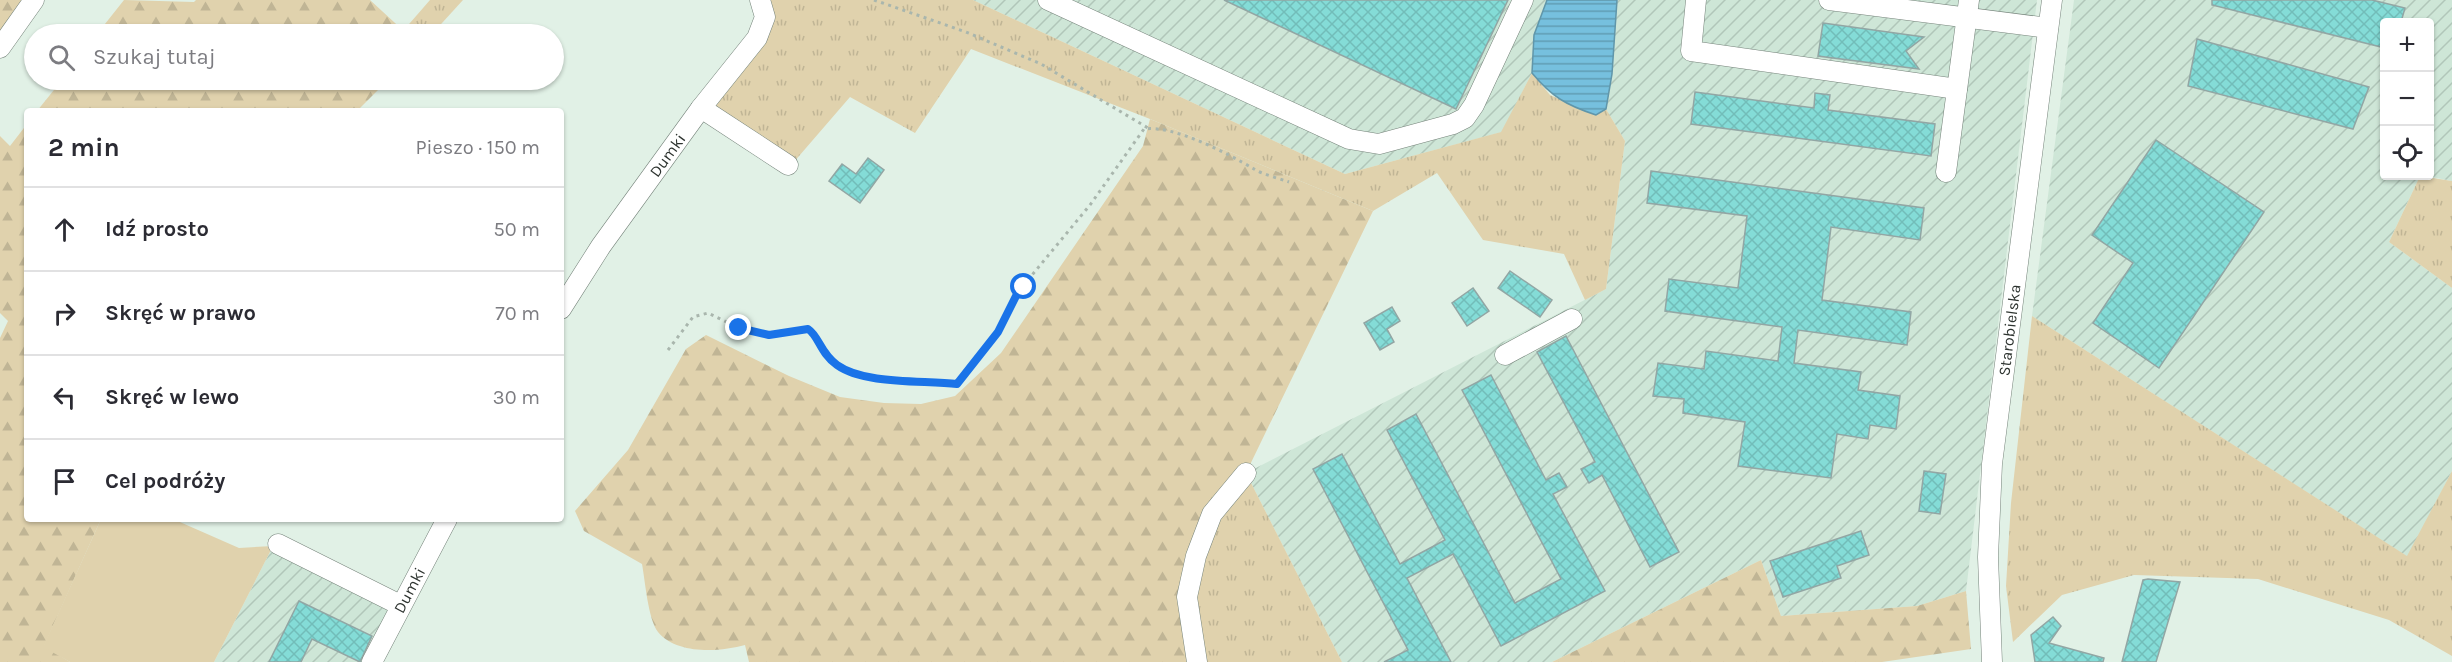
<!DOCTYPE html>
<html lang="pl">
<head>
<meta charset="utf-8">
<style>
	body { margin:0; font-family:Karla,sans-serif; background:#f2f2f3; color:#2b2b33 }
	.controls { position:absolute; right:18px; top:18px; display:grid; overflow:hidden; border-radius:6px; box-shadow:0 2px 4px #0004 }
	.controls button { width:54px; height:54px; display:grid; place-items:center; padding:0; border:0; border-bottom:2px solid #e1e1e2; background:#fff; color:#2b2b33; font:30px sans-serif }
	.stop { position:absolute; width:18px; height:18px; margin:-14px; border:4px solid #1a73e8; border-radius:50%; background:#fff }
	.stop.end { background:#1a73e8; border-color:#fff; box-shadow:0 2px 6px #0008 }
	.list { margin:0; padding:0; list-style:none }
	h2 { display:flex; justify-content:space-between; align-items:center; height:78px; margin:0; padding:0 24px; font-size:26px }
	h2 small { font-size:20px; font-weight:400; color:#7c7c81 }
	.list li { display:grid; grid-template-columns:39px 1fr auto; gap:18px; align-items:center; box-sizing:border-box; height:84px; padding:0 24px; border-top:2px solid #e1e1e2 }
	.list b { display:block; font-size:22px; white-space:nowrap }
	.list em { font-size:20px; font-style:normal; color:#7c7c81 }
	.icon { flex:none; width:33px; height:33px; fill:none; stroke:currentColor; stroke-width:2; stroke-linecap:round; stroke-linejoin:round }
	.map { position:relative; flex:none; width:2452px; height:662px; overflow:hidden }
	.search { position:absolute; background:#fff; box-shadow:0 2px 4px #0004; left:24px; top:24px; width:540px; height:66px; display:flex; align-items:center; gap:15px; box-sizing:border-box; padding:0 21px; border-radius:33px; color:#7c7c81; font-size:22px }
	.panel { position:absolute; background:#fff; box-shadow:0 2px 4px #0004; left:24px; top:108px; width:540px; height:414px; border-radius:6px }
	.map>svg:first-child { display:block }
	.industrial { fill:url(#industrial-furrows) }
	.grass { fill:url(#grass-tufts) }
	.forest { fill:url(#forest-firs) }
	.park { fill:#e0d2ad }
	.water { fill:url(#water-rules); stroke:#6096aa; stroke-width:1.5 }
	.building { fill:url(#building-cross-hatch); stroke:#92a6a4; stroke-width:1.5 }
	.lines { fill:none; stroke-linecap:round; stroke-linejoin:round }
	.minor-casing { stroke:#75837a; stroke-width:21 }
	.path { stroke:#a9b6ad; stroke-width:3; stroke-dasharray:3 4.5; stroke-linecap:butt }
	.minor { stroke:#fff; stroke-width:20 }
	.route { stroke:#1a73e8; stroke-width:8 }
	.labels { text-anchor:middle; stroke-width:4.5; stroke-linejoin:round; paint-order:stroke }
	.street-label { font-size:16px; fill:#2e3430; stroke:#fff }
</style>
</head>
<body>
<div class="map">
<svg width="2452" height="662" viewBox="0 0 2452 662">
	<defs>
		<pattern id="industrial-furrows" width="10" height="10" patternUnits="userSpaceOnUse" patternTransform="scale(1.5)"><rect width="10" height="10" fill="#cee6d7"/><path d="M-1 1l2-2M0 10L10 0M9 11l2-2" fill="none" stroke="#b1c6b9"/></pattern>
		<pattern id="grass-tufts" width="24" height="20" patternUnits="userSpaceOnUse" patternTransform="scale(1.5)"><rect width="24" height="20" fill="#e0d2ad"/><path d="M3 7l-1-3M5 7V3M7 7l1-3M15 17l-1-3M17 17v-4M19 17l1-3" fill="none" stroke="#c0b595"/></pattern>
		<pattern id="forest-firs" width="22" height="20" patternUnits="userSpaceOnUse" patternTransform="scale(1.5)"><rect width="22" height="20" fill="#e0d2ad"/><path d="M5 1l3.5 6h-7zM16 11l3.5 6h-7z" fill="#c0b595"/></pattern>
		<pattern id="water-rules" width="6" height="5" patternUnits="userSpaceOnUse" patternTransform="scale(1.5)"><rect width="6" height="5" fill="#76c0de"/><path d="M0 2.5h6" fill="none" stroke="#619db4"/></pattern>
		<pattern id="building-cross-hatch" width="8" height="8" patternUnits="userSpaceOnUse" patternTransform="scale(1.5)"><rect width="8" height="8" fill="#84dcd7"/><path d="M0 0l8 8M0 8l8-8" fill="none" stroke="#72bdb9"/></pattern>
	</defs>
	<rect width="100%" height="100%" fill="#e1f1e6"/>
	<g class="industrial">
		<path d="M973,0H1547L1534,35L1532,73L1502,132L1345,174Z"/>
		<path d="M1617,0H2037L1966,591L1917,606L1781,616L1761,560L1552,662H1342L1246,473L1606,289L1625,141L1606,109L1612,74Z"/>
		<path d="M2074,0H2452V181L2427,176H2430V22H2384V176H2420L2389,242L2452,288V471L2408,557L2032,316Z"/>
		<path d="M273,546L392,608L368,662H214Z"/>
	</g>
	<g class="grass">
		<path d="M430,0H463L432,34H407L403,31Z"/>
		<path d="M765,0H973L1345,174L1501,132L1532,73L1550,95L1596,115L1606,109L1625,141L1606,289L1585,300L1564,254L1483,240L1437,173L1373,211L1150,119L971,49L915,133L850,97L793,163L711,109Z"/>
		<path d="M2420,176L2452,181V288L2389,242Z"/>
		<path d="M2032,316L2407,556L2452,471V656L2389,620L2258,579L2134,575L2062,595L2013,642L2006,586L2011,503Z"/>
		<path d="M1246,473L1342,662H1197L1196,556Z"/>
	</g>
	<g class="forest">
		<path d="M0,0H30L0,42Z"/>
		<path d="M124,0L194,2L196,0H370L407,34H97Z"/>
		<path d="M62,80H388L357,111H37Z"/>
		<path d="M1150,119L1373,211L1246,473L1196,556L1197,662H749L745,645C720,652 677,655 658,632C648,619 645,580 642,564L584,531L575,511L628,450L686,349L706,335L789,376L840,397L884,403L921,404L955,396L1001,353L1143,146Z"/>
		<path d="M27,124V519H101L44,646L70,662H0V338L8,321L0,313V136L10,146Z"/>
		<path d="M1761,560L1781,616L1917,606L1966,591L1971,649L1882,662H1552Z"/>
	</g>
	<path class="park" d="M101,519H173L239,548L273,546L214,662H70L43,647Z"/>
	<path class="water" d="M1547,0H1617L1612,74L1606,109L1596,115C1566,105 1552,97 1532,73L1534,35Z"/>
	<g class="building">
		<path d="M1224,0H1508L1456,109Z"/>
		<path d="M2212,0H2372L2405,8L2401,22H2385V48L2212,5Z"/>
		<path d="M1823,23L1924,37L1906,51L1919,69L1818,56Z"/>
		<path d="M2197,39L2369,87L2353,129L2188,86Z"/>
		<path d="M1695,92L1814,108L1815,93L1830,95L1828,110L1935,124L1931,156L1691,124Z"/>
		<path d="M2156,140L2264,212L2159,368L2093,323L2133,263L2092,235Z"/>
		<path d="M868,158L884,170L860,203L829,181L842,164L856,174Z"/>
		<path d="M1651,171L1924,208L1920,240L1831,227L1822,300L1911,312L1907,345L1798,330L1794,363L1861,372L1858,390L1900,396L1896,429L1870,425L1868,439L1837,434L1831,478L1738,466L1745,422L1683,413L1684,399L1653,396L1658,363L1704,369L1706,351L1778,361L1782,327L1665,311L1669,279L1738,288L1747,216L1647,203Z"/>
		<path d="M1510,271L1552,300L1540,317L1498,288Z"/>
		<path d="M1473,288L1489,311L1467,326L1452,303Z"/>
		<path d="M1392,307L1400,321L1387,329L1394,342L1380,350L1364,323Z"/>
		<path d="M1566,336L1679,552L1650,567L1602,475L1589,483L1581,469L1595,462L1537,352Z"/>
		<path d="M1491,375L1546,480L1559,473L1567,487L1553,494L1605,591L1501,646L1453,554L1407,578L1451,662H1384L1408,650L1313,469L1342,454L1400,564L1432,547L1445,540L1387,430L1416,414L1515,603L1561,579L1462,390Z"/>
		<path d="M1924,471L1946,474L1940,514L1919,511Z"/>
		<path d="M1861,531L1869,555L1837,566L1841,578L1783,597L1770,561Z"/>
		<path d="M2148,579L2180,582L2156,662H2122L2143,580Z"/>
		<path d="M299,601L372,636L360,662L312,639L301,662H269Z"/>
		<path d="M2053,617L2061,626L2049,643L2104,658L2103,662H2035L2031,635Z"/>
	</g>
	<g class="lines">
		<g class="minor-casing">
			<g id="minor">
				<path d="M1048,0L1349,139L1379,144L1453,124L1465,118L1474,105L1523,0"/>
				<path d="M1696,0L1691,51L1957,89"/>
				<path d="M1829,0L2048,28"/>
				<path d="M0,48L34,0"/>
				<path d="M701,108L788,165"/>
				<path d="M1946,172L1969,0"/>
				<path d="M561,309L601,246L701,108L757,38L765,17L760,0"/>
				<path d="M1505,355L1572,319"/>
				<path d="M278,544L400,605"/>
				<path d="M372,662L447,519"/>
				<path d="M1197,662L1187,597L1196,556L1212,514L1246,473"/>
				<path d="M1992,662L1988,557L1992,464L2052,0"/>
			</g>
		</g>
		<g class="path">
			<path d="M874,0L966,32L1041,64L1148,128"/>
			<path d="M668,350L693,317L708,313L739,328L769,335L809,329C819,336 821,353 837,365C865,385 923,380 957,384L997,332L1018,292L1090,205L1144,129C1174,125 1227,153 1254,169C1264,175 1278,178 1289,182"/>
		</g>
		<use href="#minor" class="minor"/>
	</g>
	<g class="lines">
		<path class="route" d="M739,328L769,335L808,329C819,336 820,353 837,365C865,385 923,380 957,384L998,332L1018,292L1024,287"/>
	</g>
	<g class="labels">
		<g class="street-label">
			<text transform="translate(667 155) rotate(-54)" y="6">Dumki</text>
			<text transform="translate(2009 330) rotate(-83)" y="6">Starobielska</text>
			<text transform="translate(409 590) rotate(-62)" y="6">Dumki</text>
		</g>
	</g>
</svg>
<div class="controls">
<button>+</button>
<button>−</button>
<button><svg class="icon" aria-label="locate" viewBox="0 0 24 24"><circle cx="12" cy="12" r="6"/><path d="M12 2v4M12 18v4M2 12h4M18 12h4"/></svg></button>
</div>
<div class="stop" style="left:1024px;top:287px"></div>
<div class="stop end" style="left:739px;top:328px"></div>
<div class="search"><svg class="icon" aria-label="search" viewBox="0 0 24 24"><circle cx="10" cy="10" r="6"/><path d="M15 15l6 6"/></svg>Szukaj tutaj</div>
<section class="panel">
<h2>2 min<small>Pieszo · 150 m</small></h2>
<ul class="list">
<li><svg class="icon" aria-label="ahead" viewBox="0 0 24 24"><path d="M12 20V5M6 11l6-6 6 6"/></svg><div><b>Idź prosto</b></div><em>50 m</em></li>
<li><svg class="icon" aria-label="right" viewBox="0 0 24 24"><path d="M7 20v-9h11M14 6l5 5-5 5"/></svg><div><b>Skręć w prawo</b></div><em>70 m</em></li>
<li><svg class="icon" aria-label="left" viewBox="0 0 24 24"><path d="M17 20v-9H6M10 6l-5 5 5 5"/></svg><div><b>Skręć w lewo</b></div><em>30 m</em></li>
<li><svg class="icon" aria-label="arrive" viewBox="0 0 24 24"><path d="M6 21V4h12l-3 4 3 4H6"/></svg><div><b>Cel podróży</b></div></li>
</ul>
</section>
</div>
</body>
</html>
